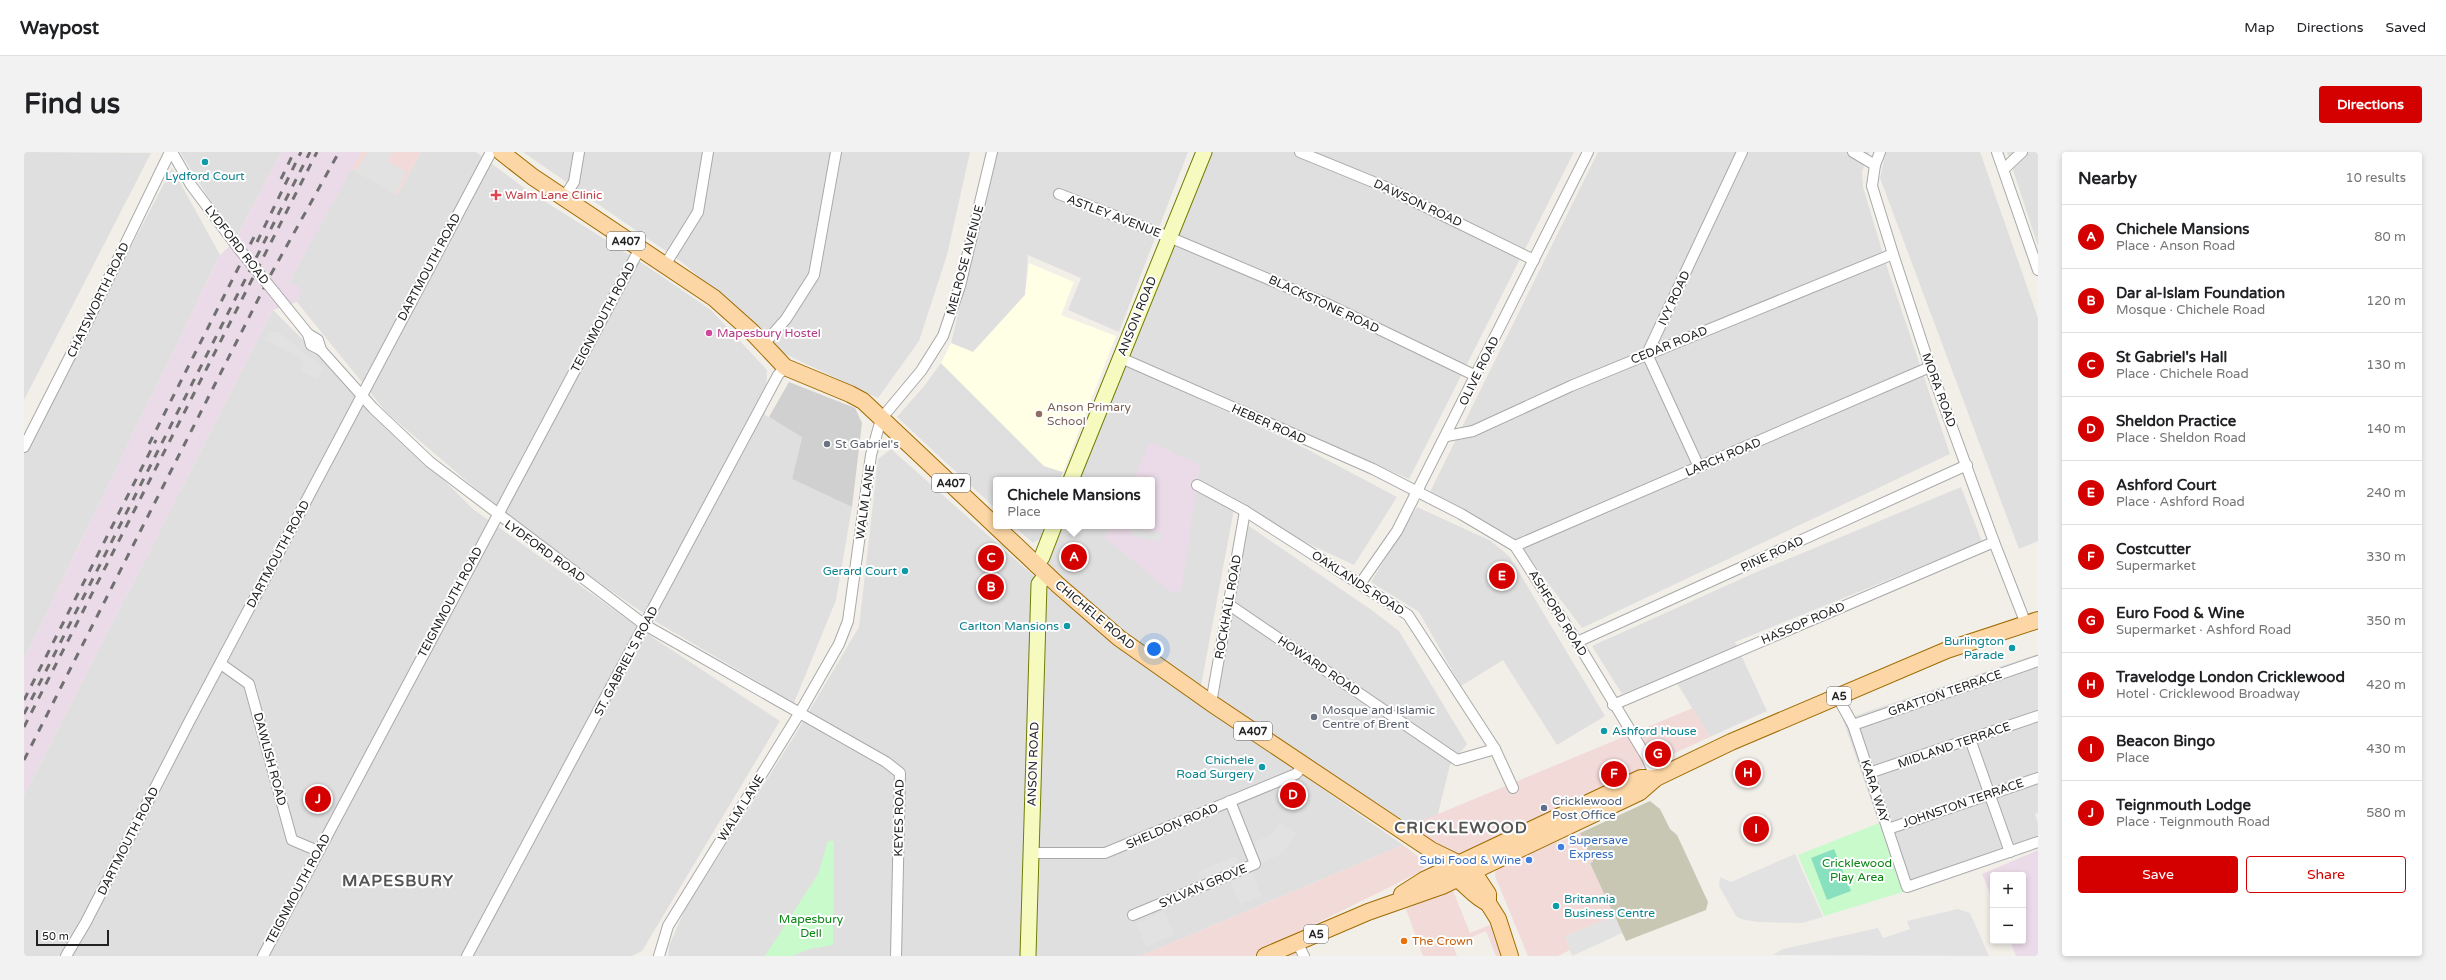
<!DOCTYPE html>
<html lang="en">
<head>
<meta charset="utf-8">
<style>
	body { margin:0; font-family:"Varela Round",sans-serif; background:#f2f2f2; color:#202124 }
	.controls { position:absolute; right:12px; bottom:12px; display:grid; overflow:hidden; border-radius:4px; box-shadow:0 2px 6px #0003 }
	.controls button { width:36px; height:36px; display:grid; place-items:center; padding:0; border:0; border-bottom:1px solid #e0e0e0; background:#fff; color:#202124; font:20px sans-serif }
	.scale { position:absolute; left:12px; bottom:10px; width:73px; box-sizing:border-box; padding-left:4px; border:2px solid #222; border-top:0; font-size:11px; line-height:14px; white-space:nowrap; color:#222; -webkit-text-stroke:3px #fff; paint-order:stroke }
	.you { position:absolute; left:1130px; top:497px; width:14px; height:14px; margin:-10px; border:3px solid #fff; border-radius:50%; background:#1a73e8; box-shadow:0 0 0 6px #1a73e833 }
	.badge { display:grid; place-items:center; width:26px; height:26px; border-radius:50%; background:#d40000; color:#fff; font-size:13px; font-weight:700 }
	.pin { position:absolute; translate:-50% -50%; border:2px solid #fff; box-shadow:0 1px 4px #0006 }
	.popup { position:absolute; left:969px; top:325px; width:162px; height:52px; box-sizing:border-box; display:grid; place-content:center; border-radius:4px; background:#fff; filter:drop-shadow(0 1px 3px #0005); font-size:13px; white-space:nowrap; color:#757577 }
	.popup b { font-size:15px; color:#202124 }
	.popup::after { content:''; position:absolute; left:50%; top:100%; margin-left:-8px; border:8px solid transparent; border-top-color:#fff }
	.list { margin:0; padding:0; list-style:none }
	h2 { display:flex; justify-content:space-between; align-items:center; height:52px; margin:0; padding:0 16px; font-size:17px }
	h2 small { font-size:13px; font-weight:400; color:#757577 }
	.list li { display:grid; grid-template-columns:26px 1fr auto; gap:12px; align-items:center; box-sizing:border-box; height:64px; padding:0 16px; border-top:1px solid #e0e0e0 }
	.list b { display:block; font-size:15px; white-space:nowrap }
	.list p { margin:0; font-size:13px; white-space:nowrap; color:#757577 }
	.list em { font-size:13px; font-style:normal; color:#757577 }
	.actions { display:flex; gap:8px; padding:12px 16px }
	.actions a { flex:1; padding:9px 0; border:1px solid #d40000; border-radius:4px; text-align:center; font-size:14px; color:#d40000 }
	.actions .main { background:#d40000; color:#fff }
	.map { position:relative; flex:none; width:2014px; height:804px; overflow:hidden; border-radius:4px }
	header { display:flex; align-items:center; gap:24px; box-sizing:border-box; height:56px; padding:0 20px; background:#fff; border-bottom:1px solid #e0e0e0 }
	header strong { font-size:19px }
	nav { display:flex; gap:22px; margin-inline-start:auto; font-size:14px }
	.intro { display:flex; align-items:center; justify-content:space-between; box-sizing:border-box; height:96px; padding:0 24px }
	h1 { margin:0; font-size:28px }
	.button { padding:10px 18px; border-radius:4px; background:#d40000; color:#fff; font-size:14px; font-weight:700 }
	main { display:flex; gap:24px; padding:0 24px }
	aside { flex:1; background:#fff; border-radius:4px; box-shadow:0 2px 6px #0003 }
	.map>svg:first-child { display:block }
	.residential { fill:#e0dfdf }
	.commercial { fill:#f2dad9 }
	.industrial { fill:#ebdbe8 }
	.education { fill:#ffffe5 }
	.religious { fill:#d0d0d0 }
	.construction { fill:#c7c7b4 }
	.park { fill:#c8facc }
	.pitch { fill:#88e0be }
	.parking { fill:#e2e2e2 }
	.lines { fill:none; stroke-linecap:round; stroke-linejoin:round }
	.street-casing { stroke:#a9a9a9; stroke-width:12 }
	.secondary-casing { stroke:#707d05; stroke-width:17 }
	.primary-casing { stroke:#a06b00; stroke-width:18 }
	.street { stroke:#fff; stroke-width:10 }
	.secondary { stroke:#f7fabf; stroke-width:15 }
	.primary { stroke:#fcd6a4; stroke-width:16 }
	.rail { stroke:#707070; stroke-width:3; stroke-dasharray:8 8; stroke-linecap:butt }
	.street-bridge-casing { stroke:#a9a9a9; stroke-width:12; stroke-linecap:butt }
	.street-bridge { stroke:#fff; stroke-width:10 }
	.culture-dot { fill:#0f9aa8; stroke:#fff; stroke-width:1.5 }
	.health-dot { fill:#e0444e; stroke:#fff; stroke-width:1.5 }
	.hotel-dot { fill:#d1479c; stroke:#fff; stroke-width:1.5 }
	.education-dot { fill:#8d6e63; stroke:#fff; stroke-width:1.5 }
	.worship-dot { fill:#6b7280; stroke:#fff; stroke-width:1.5 }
	.service-dot { fill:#5c6f8a; stroke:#fff; stroke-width:1.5 }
	.shop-dot { fill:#3f7fe0; stroke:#fff; stroke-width:1.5 }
	.food-dot { fill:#e8710a; stroke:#fff; stroke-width:1.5 }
	.labels { text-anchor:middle; stroke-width:4; stroke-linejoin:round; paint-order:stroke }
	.shield { fill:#fff; stroke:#646464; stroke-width:1 }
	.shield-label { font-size:11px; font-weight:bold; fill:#222 }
	.culture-label { font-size:12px; fill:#0d838f; stroke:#fff; text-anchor:end }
	.health-label { font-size:12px; fill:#be3a42; stroke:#fff; text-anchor:start }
	.street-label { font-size:12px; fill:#222; stroke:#fff }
	.hotel-label { font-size:12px; fill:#b23c85; stroke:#fff; text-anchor:start }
	.education-label { font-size:12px; fill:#785e54; stroke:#fff; text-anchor:start }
	.worship-label { font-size:12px; fill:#5b616d; stroke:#fff; text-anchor:start }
	.service-label { font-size:12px; fill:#4e5e75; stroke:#fff; text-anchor:start }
	.shop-label { font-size:12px; fill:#366cbe; stroke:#fff; text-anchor:start }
	.park-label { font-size:12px; fill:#0c8416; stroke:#fff }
	.food-label { font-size:12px; fill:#c56008; stroke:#fff; text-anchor:start }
	.district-label { font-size:16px; font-weight:bold; letter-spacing:1px; fill:#555; stroke:#fff }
</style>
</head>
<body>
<header>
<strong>Waypost</strong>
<nav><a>Map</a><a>Directions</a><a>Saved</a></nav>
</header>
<div class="intro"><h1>Find us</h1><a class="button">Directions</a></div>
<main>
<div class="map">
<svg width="2014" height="804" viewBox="0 0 2014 804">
	<rect width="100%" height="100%" fill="#f2efe9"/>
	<g class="residential">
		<path d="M0,0L127,1L0,248Z"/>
		<path d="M156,0H257L211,89Z"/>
		<path d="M397,0H452L503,38L618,111L687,158L743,218L741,263L778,284L768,327L828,355L812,448L770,551L634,471L507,384L362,260L273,150L277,137L265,130L327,16L373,43Z"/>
		<path d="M499,0H946L923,103L895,189L854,246L761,202L659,111Z"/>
		<path d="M973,0H1164L1095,180L1044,158L1057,126L1004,103L1001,143L949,200L927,191Z"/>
		<path d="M1185,0H1550L1385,327L1101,202Z"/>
		<path d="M1574,0H1845L1838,20L1839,35L1863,115L1926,302L1558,476L1490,386L1406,340Z"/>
		<path d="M1862,0H1956L2014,166V389L1995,397L1856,26Z"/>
		<path d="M1983,0H2014V94Z"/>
		<path d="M148,16L196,103L0,507V301Z"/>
		<path d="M249,158L449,357L631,487L756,569L618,799L608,804H0V643Z"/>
		<path d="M917,211L1020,314L1039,320L1036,328H972V357L873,265L901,233Z"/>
		<path d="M1097,211L1273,292L1373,345L1330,413L1210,357L1176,539L1097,481L1022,409L1036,374H1128V328H1053Z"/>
		<path d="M867,297L1038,449L1169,547L1379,693L1117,804H644L645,794L661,757L771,583L835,475L854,307Z"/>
		<path d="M1937,335L1958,390L1711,490L1743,559L1686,585L1648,523L1598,542L1568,494L1728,422Z"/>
		<path d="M1393,355L1467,389L1486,405L1581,564L1533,593L1479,508L1437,534L1395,460L1347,430Z"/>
		<path d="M1219,370L1349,459L1375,479L1443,592L1426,613L1408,686L1187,547Z"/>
		<path d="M990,374H1020L1016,387L1009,391Z"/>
		<path d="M2014,502V661L2011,662L2014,671V693L1879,740L1819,568Z"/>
	</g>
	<g class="commercial">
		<path d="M337,0H397L373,43L327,16Z"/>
		<path d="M1669,556L1686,585L1550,647L1507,670L1425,705L1385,674Z"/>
		<path d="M1556,681L1569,710L1566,711L1591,764L1541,784L1546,798L1534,804H1504L1471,724L1472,715Z"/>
		<path d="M1379,693L1400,709L1401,714L1396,720L1265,785L1273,804H1117Z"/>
		<path d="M1428,736L1446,781L1466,773L1477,804H1472L1462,779L1429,793L1433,804H1399L1382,757Z"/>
	</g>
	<g class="industrial">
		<path d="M257,0H337L265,130L278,137L273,150L249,158L0,643V507L196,103L211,89Z"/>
		<path d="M1126,290L1176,313L1157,439L1147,440L1081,386L1087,374H1128V328H1109Z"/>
		<path d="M2014,698V804H1992L1986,789H1999V723H1969V748L1958,722Z"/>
	</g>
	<path class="education" d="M1005,111L1050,130L1037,163L1092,184L1039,320L1020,314L917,211L927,191L949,200L1001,143Z"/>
	<path class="religious" d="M765,230L831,256L838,271L828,355L768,327L778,285L745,265Z"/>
	<path class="construction" d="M1626,649L1636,657L1646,677L1653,683L1684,750L1682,758L1602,789L1566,711L1569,710L1556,681Z"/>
	<g class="park">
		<path d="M1855,671L1879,740L1800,764L1774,703Z"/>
		<path d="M804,689H810L809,793L785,797L768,804H741L794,722Z"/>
	</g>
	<path class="pitch" d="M1810,697L1827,739L1803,748L1787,706Z"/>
	<g class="parking">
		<path d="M344,0H368L364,9L382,20L371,42L332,19Z"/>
		<path d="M245,180H255L300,217L294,228L277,219L280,211L277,210L278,207L240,187Z"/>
		<path d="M1108,376L1138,381L1136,390L1107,384Z"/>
		<path d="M1255,671L1273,682L1256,703L1237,711L1230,690L1247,683Z"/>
		<path d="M1771,702L1799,765L1778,771L1734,770L1717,767L1712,764L1695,734L1696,725L1707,730Z"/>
		<path d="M1212,704L1216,713L1177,729L1174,720Z"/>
		<path d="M1226,716L1238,744L1216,752L1205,725Z"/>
		<path d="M1934,757L1946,761L1965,804L1749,803L1759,797L1854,776L1859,786L1886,777L1883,769Z"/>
		<path d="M1140,759L1151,782L1122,795L1112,772Z"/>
		<path d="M1591,764L1598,781L1548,804L1541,784Z"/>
	</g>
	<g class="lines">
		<g class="street-casing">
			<g id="street">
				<path d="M148,0L167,33L215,97"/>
				<path d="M1276,0L1359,34L1510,108"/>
				<path d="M1829,0L1851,13"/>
				<path d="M1856,0L1851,13L1848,34L1869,102L1906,215L1970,390L2002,472"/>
				<path d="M1973,0L2014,118"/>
				<path d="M1980,17L1998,0"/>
				<path d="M1035,42L1145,85L1303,152L1452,224"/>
				<path d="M540,45L550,30L555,0"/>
				<path d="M641,113L674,60L684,0"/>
				<path d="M251,141L284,182L294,188L297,198"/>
				<path d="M284,182L287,193L297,198L349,256L406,310L621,473L862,610L876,621L872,804"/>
				<path d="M739,193L762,167L790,123L812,0"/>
				<path d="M1097,206L1349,317L1437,362L1491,394L1553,490L1623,606L1632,626"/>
				<path d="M1423,284L1449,279L1547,234L1869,102"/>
				<path d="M0,295L63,171L146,0"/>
				<path d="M1675,315L1623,202L1718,0"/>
				<path d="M1173,333L1221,359L1384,463L1471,597L1489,636"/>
				<path d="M1491,394L1906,215"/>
				<path d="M1336,432L1373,379L1564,0"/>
				<path d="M1204,452L1433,608L1471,597"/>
				<path d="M1553,490L1943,313"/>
				<path d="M197,512L225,532L268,688L294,699"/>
				<path d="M1813,544L1829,573L1883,735L2014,690"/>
				<path d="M1187,551L1221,359"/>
				<path d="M1589,553L1970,390"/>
				<path d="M1829,573L2014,509"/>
				<path d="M1946,587L1986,700"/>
				<path d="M1845,621L2014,564"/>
				<path d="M1864,677L2014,626"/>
				<path d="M1007,701H1081L1272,622L1280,613"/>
				<path d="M1109,763L1231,712L1206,649"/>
				<path d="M1273,790L1280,804"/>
				<path d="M42,804L62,770L165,570L467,0"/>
				<path d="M239,804L615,98"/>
				<path d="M443,804L754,223L761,215"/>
				<path d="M635,804L644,774L775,562L815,492L824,469L847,303L857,267L897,219L919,184L936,134L968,0"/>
			</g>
		</g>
		<g class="secondary-casing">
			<g id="secondary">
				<path d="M1047,328L1180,0"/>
				<path d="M1012,413L1018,405L1030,374"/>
				<path d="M1004,804L1015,432L1022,423"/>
			</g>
		</g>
		<g class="primary-casing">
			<g id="primary">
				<path d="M477,0L509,25L690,146L727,179L761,215L826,242L839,249L1034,433L1095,486L1187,551L1407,698L1448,718L1464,742V751L1474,767L1486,804"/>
				<path d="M1425,721C1440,729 1449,745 1464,751"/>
				<path d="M1378,742L1400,728L1617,626H1632"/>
				<path d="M1241,804L1344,760L1418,734L1616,640L1632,626L1707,590L1923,498L2014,468"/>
			</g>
		</g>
		<use href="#street" class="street"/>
		<use href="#secondary" class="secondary"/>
		<use href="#primary" class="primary"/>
		<g class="rail">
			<path d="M257,27L270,0"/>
			<path d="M233,90L277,0"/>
			<path d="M125,292L232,81"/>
			<path d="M0,548L132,288"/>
			<path d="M0,562L286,0"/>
			<path d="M0,575L293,0"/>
			<path d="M0,608L246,124L315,0"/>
		</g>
		<g class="street-bridge-casing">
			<path id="street-bridge" d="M215,97L251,141"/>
		</g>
		<use href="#street-bridge" class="street-bridge"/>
	</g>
	<g class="culture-dot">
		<circle cx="181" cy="10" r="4"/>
		<circle cx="881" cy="419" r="4"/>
		<circle cx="1043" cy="474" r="4"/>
		<circle cx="1988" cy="496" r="4"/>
		<circle cx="1580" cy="579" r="4"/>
		<circle cx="1238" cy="615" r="4"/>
		<circle cx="1532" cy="754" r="4"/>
	</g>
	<path class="health-dot" d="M470 37h4v4h4v4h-4v4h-4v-4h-4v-4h4z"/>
	<circle class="hotel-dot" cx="685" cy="181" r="4"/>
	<circle class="education-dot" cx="1015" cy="262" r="4"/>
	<g class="worship-dot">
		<circle cx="803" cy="292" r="4"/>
		<circle cx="1290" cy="565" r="4"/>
	</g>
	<circle class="service-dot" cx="1520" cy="656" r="4"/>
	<g class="shop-dot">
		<circle cx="1537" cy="695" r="4"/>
		<circle cx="1505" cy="708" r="4"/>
	</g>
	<circle class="food-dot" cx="1380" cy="789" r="4"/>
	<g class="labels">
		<g class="shield">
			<rect x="583" y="80" width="38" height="18" rx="3"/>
			<rect x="908" y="322" width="38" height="18" rx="3"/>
			<rect x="1803" y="535" width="24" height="18" rx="3"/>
			<rect x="1210" y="570" width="38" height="18" rx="3"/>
			<rect x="1280" y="773" width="24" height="18" rx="3"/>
		</g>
		<g class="shield-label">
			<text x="602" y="93">A407</text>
			<text x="927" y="335">A407</text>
			<text x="1815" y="548">A5</text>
			<text x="1229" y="583">A407</text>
			<text x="1292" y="786">A5</text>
		</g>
		<g class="culture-label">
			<text x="181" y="28" text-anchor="middle">Lydford Court</text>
			<text x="873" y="423">Gerard Court</text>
			<text x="1035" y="478">Carlton Mansions</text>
			<text x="1980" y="493">Burlington<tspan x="1980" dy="14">Parade</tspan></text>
			<text x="1588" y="583" text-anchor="start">Ashford House</text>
			<text x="1230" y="612">Chichele<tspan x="1230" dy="14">Road Surgery</tspan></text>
			<text x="1540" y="751" text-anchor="start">Britannia<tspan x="1540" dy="14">Business Centre</tspan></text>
		</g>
		<g class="health-label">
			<text x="481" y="47">Walm Lane Clinic</text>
		</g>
		<g class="street-label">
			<text transform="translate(1394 51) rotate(25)" y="4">DAWSON ROAD</text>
			<text transform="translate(1090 64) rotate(21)" y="4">ASTLEY AVENUE</text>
			<text transform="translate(213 93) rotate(52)" y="4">LYDFORD ROAD</text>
			<text transform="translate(941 108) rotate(-75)" y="4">MELROSE AVENUE</text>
			<text transform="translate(405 115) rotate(-62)" y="4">DARTMOUTH ROAD</text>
			<text transform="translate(1650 146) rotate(-65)" y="4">IVY ROAD</text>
			<text transform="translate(74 148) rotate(-64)" y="4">CHATSWORTH ROAD</text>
			<text transform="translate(1300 152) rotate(25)" y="4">BLACKSTONE ROAD</text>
			<text transform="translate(1113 164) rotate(-68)" y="4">ANSON ROAD</text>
			<text transform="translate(579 165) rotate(-62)" y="4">TEIGNMOUTH ROAD</text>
			<text transform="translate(1645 193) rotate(-22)" y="4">CEDAR ROAD</text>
			<text transform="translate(1455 219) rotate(-64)" y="4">OLIVE ROAD</text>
			<text transform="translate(1915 238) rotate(70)" y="4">MORA ROAD</text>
			<text transform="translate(1245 272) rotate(24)" y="4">HEBER ROAD</text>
			<text transform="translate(1699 305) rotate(-23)" y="4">LARCH ROAD</text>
			<text transform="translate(841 350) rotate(-82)" y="4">WALM LANE</text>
			<text transform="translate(521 399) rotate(36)" y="4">LYDFORD ROAD</text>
			<text transform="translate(254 402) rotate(-62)" y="4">DARTMOUTH ROAD</text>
			<text transform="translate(1748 402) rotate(-25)" y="4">PINE ROAD</text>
			<text transform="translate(1334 431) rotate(33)" y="4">OAKLANDS ROAD</text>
			<text transform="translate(426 450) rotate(-62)" y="4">TEIGNMOUTH ROAD</text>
			<text transform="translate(1204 455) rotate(-80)" y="4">ROCKHALL ROAD</text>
			<text transform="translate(1534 461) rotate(58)" y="4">ASHFORD ROAD</text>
			<text transform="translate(1071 463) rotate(40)" y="4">CHICHELE ROAD</text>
			<text transform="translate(1779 471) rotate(-23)" y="4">HASSOP ROAD</text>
			<text transform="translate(602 509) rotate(-62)" y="4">ST. GABRIEL'S ROAD</text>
			<text transform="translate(1295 514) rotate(34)" y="4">HOWARD ROAD</text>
			<text transform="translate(1921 541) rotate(-19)" y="4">GRATTON TERRACE</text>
			<text transform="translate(1930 593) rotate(-19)" y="4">MIDLAND TERRACE</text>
			<text transform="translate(246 607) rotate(75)" y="4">DAWLISH ROAD</text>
			<text transform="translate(1009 612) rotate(-88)" y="4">ANSON ROAD</text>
			<text transform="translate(1851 639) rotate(72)" y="4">KARA WAY</text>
			<text transform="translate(1939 651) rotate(-19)" y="4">JOHNSTON TERRACE</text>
			<text transform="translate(717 656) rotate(-58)" y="4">WALM LANE</text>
			<text transform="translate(875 666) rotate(-89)" y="4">KEYES ROAD</text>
			<text transform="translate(1148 674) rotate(-23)" y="4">SHELDON ROAD</text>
			<text transform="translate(104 689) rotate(-63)" y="4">DARTMOUTH ROAD</text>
			<text transform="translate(1179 734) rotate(-23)" y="4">SYLVAN GROVE</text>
			<text transform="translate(274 737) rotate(-62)" y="4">TEIGNMOUTH ROAD</text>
		</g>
		<g class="hotel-label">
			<text x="693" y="185">Mapesbury Hostel</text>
		</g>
		<g class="education-label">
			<text x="1023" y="259">Anson Primary<tspan x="1023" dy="14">School</tspan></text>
		</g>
		<g class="worship-label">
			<text x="811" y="296">St Gabriel's</text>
			<text x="1298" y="562">Mosque and Islamic<tspan x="1298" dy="14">Centre of Brent</tspan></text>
		</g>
		<g class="service-label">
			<text x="1528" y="653">Cricklewood<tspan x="1528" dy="14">Post Office</tspan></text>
		</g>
		<g class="shop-label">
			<text x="1545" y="692">Supersave<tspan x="1545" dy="14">Express</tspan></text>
			<text x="1497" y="712" text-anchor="end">Subi Food &amp; Wine</text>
		</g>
		<g class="park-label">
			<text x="1833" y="715">Cricklewood<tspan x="1833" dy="14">Play Area</tspan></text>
			<text x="787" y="771">Mapesbury<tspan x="787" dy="14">Dell</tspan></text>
		</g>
		<g class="food-label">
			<text x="1388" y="793">The Crown</text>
		</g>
		<g class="district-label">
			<text x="1437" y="681">CRICKLEWOOD</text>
			<text x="374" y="734">MAPESBURY</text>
		</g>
	</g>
</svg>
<div class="controls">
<button>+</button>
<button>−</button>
</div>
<div class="scale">50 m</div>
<div class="you"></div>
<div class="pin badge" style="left:1050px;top:405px">A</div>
<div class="popup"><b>Chichele Mansions</b>Place</div>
<div class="pin badge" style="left:967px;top:435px">B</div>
<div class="pin badge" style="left:967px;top:406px">C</div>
<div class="pin badge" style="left:1269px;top:643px">D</div>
<div class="pin badge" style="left:1478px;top:424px">E</div>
<div class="pin badge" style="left:1590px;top:622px">F</div>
<div class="pin badge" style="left:1634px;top:602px">G</div>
<div class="pin badge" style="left:1724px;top:621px">H</div>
<div class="pin badge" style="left:1732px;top:677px">I</div>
<div class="pin badge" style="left:294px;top:647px">J</div>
</div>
<aside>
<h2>Nearby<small>10 results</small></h2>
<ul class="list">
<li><span class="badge">A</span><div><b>Chichele Mansions</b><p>Place · Anson Road</p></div><em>80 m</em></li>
<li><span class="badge">B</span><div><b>Dar al-Islam Foundation</b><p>Mosque · Chichele Road</p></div><em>120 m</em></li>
<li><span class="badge">C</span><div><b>St Gabriel's Hall</b><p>Place · Chichele Road</p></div><em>130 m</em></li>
<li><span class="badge">D</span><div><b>Sheldon Practice</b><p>Place · Sheldon Road</p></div><em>140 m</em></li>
<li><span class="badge">E</span><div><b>Ashford Court</b><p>Place · Ashford Road</p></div><em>240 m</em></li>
<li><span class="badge">F</span><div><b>Costcutter</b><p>Supermarket</p></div><em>330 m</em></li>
<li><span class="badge">G</span><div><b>Euro Food &amp; Wine</b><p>Supermarket · Ashford Road</p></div><em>350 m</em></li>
<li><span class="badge">H</span><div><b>Travelodge London Cricklewood</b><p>Hotel · Cricklewood Broadway</p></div><em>420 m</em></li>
<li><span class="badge">I</span><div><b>Beacon Bingo</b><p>Place</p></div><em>430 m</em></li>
<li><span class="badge">J</span><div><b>Teignmouth Lodge</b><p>Place · Teignmouth Road</p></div><em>580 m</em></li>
</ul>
<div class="actions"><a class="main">Save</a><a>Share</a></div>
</aside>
</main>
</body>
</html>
